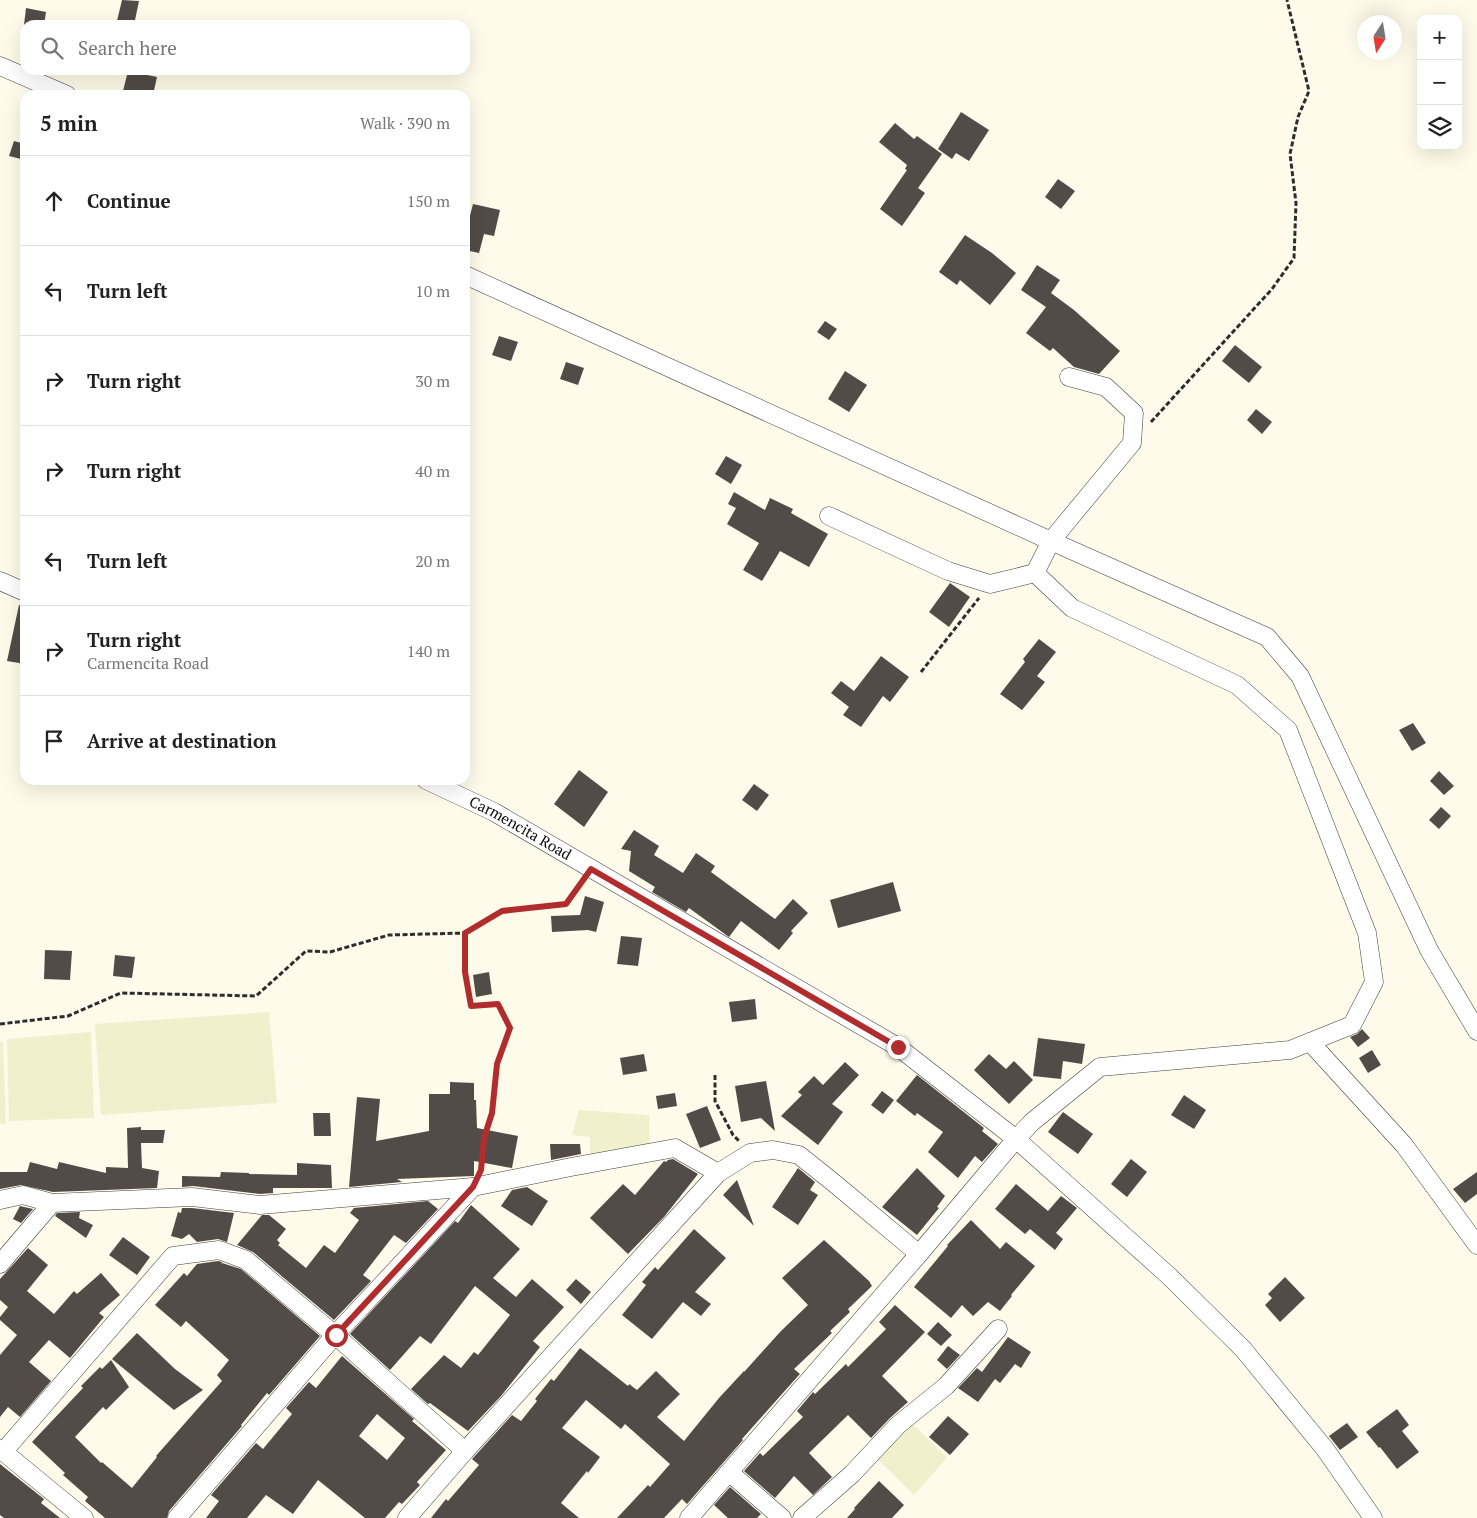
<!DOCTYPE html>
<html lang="en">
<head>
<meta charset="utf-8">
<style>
	body { margin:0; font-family:"PT Serif",serif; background:#f2f2f2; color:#222 }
	.controls { position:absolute; right:15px; top:15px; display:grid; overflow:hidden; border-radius:10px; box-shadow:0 5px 20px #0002 }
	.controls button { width:45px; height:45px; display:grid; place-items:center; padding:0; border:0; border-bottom:1px solid #e0e0e0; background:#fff; color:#222; font:25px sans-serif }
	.compass { position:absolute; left:1357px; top:15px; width:45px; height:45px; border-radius:50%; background:#fff; box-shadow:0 5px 20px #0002; rotate:192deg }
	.stop { position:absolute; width:15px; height:15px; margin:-11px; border:4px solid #b12d2d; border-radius:50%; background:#fff }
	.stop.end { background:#b12d2d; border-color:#fff; box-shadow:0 1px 5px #0008 }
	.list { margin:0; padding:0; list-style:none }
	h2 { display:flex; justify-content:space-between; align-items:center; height:65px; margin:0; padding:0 20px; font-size:21px }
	h2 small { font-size:16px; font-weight:400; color:#767676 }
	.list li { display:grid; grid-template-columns:32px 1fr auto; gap:15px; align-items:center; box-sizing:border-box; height:90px; padding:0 20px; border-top:1px solid #e0e0e0 }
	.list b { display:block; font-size:19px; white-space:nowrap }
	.list p { margin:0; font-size:16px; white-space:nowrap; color:#767676 }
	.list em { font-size:16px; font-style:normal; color:#767676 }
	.icon { flex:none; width:28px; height:28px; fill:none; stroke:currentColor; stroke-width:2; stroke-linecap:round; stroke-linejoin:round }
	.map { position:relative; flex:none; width:1477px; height:1518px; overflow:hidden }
	.search { position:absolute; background:#fff; box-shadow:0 5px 20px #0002; left:20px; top:20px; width:450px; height:55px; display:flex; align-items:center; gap:12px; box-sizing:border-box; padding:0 18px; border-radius:15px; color:#767676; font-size:19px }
	.panel { position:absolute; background:#fff; box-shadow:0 5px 20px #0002; left:20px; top:90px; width:450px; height:695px; border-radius:15px }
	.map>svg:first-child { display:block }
	.farmland { fill:#f1f0cc }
	.building { fill:#524c48; fill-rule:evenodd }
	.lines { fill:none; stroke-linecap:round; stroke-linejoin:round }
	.street-casing { stroke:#3e3e3e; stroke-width:19 }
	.path { stroke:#2d2d2d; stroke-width:3; stroke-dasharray:5 2.5; stroke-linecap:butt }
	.street { stroke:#fff; stroke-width:18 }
	.route { stroke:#b12d2d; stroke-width:6 }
	.labels { text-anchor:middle; stroke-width:5; stroke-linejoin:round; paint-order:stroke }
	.street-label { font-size:15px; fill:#0b0b0b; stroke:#fff }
</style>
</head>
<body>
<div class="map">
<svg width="1477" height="1518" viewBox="0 0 1477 1518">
	<rect width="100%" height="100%" fill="#fefbea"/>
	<g class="farmland">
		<path d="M269,1012L277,1103L101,1115L95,1024Z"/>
		<path d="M91,1032L94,1118L9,1121L7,1039Z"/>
		<path d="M0,1042H3L6,1124H0Z"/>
		<path d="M579,1110L649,1115L650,1148L590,1159V1137L572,1135Z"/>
		<path d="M906,1424L916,1427L947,1458L914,1495L873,1454Z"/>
	</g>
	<g class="building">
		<path d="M122,0L139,1L134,25H116Z"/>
		<path d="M26,8L46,12L44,25H24Z"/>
		<path d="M128,71L157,77L153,95H122Z"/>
		<path d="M961,112L989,130L969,161L956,153L952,159L938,149Z"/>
		<path d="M895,123L914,139L917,136L942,154L918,188L925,193L902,226L880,209L907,170L905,169L907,165L879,142Z"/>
		<path d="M14,141L25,144V160L9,156Z"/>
		<path d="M1058,179L1075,191L1061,209L1045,197Z"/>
		<path d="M473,204L500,210L494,236L484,234L479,253L465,250V235Z"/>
		<path d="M965,235L992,253L1016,273L990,305L960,280L957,285L939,272Z"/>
		<path d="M1037,265L1060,280L1051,293L1074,310L1120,351L1099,374L1074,367L1053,348L1050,351L1026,333L1046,307L1021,290Z"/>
		<path d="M825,321L837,329L829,340L817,332Z"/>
		<path d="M499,336L518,342L511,361L492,355Z"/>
		<path d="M1235,345L1262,367L1249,383L1222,361Z"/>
		<path d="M566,362L584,368L578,385L560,379Z"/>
		<path d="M845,371L867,385L849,412L828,399Z"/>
		<path d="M1256,409L1272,422L1262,434L1247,420Z"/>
		<path d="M726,456L742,465L731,484L715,474Z"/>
		<path d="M734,492L765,510L770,498L793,509L791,513L828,534L809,567L780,551L762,581L743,570L759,543L727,524L736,508L728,504Z"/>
		<path d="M950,583L970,597L949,627L929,612Z"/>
		<path d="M19,605L25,606V664L7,661Z"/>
		<path d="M1039,639L1056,652L1037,676L1045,682L1022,710L1000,694L1025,662L1023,659Z"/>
		<path d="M881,656L909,677L890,702L883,696L861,727L843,715L849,707L831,693L841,681L854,691Z"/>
		<path d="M1413,723L1426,743L1412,751L1399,730Z"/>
		<path d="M579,770L608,792L584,827L554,804Z"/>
		<path d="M1439,771L1454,786L1444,795L1430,781Z"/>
		<path d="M754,784L769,795L757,811L742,800Z"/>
		<path d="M1441,807L1451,816L1439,829L1429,820Z"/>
		<path d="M634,830L659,846L654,855L683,873L696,853L715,866L711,872L775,919L793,899L808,913L791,931L793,933L779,950L741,921L729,937L689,908L686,912L652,892L655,887L629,871L631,851L621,849Z"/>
		<path d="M893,882L901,911L838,928L830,900Z"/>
		<path d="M585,896L604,902L596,932L588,930L552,932L551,916L580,915Z"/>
		<path d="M621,936L642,938L638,966L617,964Z"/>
		<path d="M45,950L72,951L70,980L44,979Z"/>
		<path d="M115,955L135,957L132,978L113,976Z"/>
		<path d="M489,972L492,994L476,997L473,975Z"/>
		<path d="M755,999L757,1019L732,1022L729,1002Z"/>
		<path d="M1362,1029L1370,1038L1358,1047L1350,1037L1357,1034Z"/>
		<path d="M1038,1038L1085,1044L1082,1064L1063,1061L1061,1079L1033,1076Z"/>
		<path d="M1372,1050L1381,1065L1368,1073L1359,1058Z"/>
		<path d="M644,1054L647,1071L623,1075L620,1058Z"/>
		<path d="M989,1054L1006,1069L1014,1061L1033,1080L1009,1104L974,1070Z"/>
		<path d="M845,1062L859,1075L832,1104L843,1112L818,1145L781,1116L802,1095L798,1092L814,1076L823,1085Z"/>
		<path d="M917,1075L984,1128L982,1131L998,1144L982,1162L975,1156L958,1178L928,1152L943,1132L917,1113L915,1116L896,1101Z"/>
		<path d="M766,1081L775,1131L761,1118L741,1122L735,1086Z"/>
		<path d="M450,1082L474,1083V1100H476L477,1128L518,1136L512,1168L474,1161V1176L397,1179L402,1182L349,1187L357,1097L380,1099L376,1141L429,1131V1094H450Z"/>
		<path d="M882,1091L894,1100L883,1114L871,1105Z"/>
		<path d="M675,1093L677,1106L658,1109L656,1096Z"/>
		<path d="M1184,1095L1206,1110L1194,1129L1171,1115Z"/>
		<path d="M707,1106L721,1140L700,1148L686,1114Z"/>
		<path d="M1063,1112L1093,1134L1078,1154L1048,1132Z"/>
		<path d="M313,1113H330L331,1136H314Z"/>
		<path d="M141,1127V1130H165L163,1143H141L142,1168L159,1171L157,1188L53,1192L21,1185L0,1189V1172H27L30,1162L57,1169L59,1162L106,1173V1167L128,1168L127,1128Z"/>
		<path d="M550,1144H580L581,1154L551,1160Z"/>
		<path d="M673,1159L698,1174L664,1217L628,1254L590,1218L623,1184L635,1195L664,1161L666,1162L668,1160Z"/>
		<path d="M1131,1159L1147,1172L1127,1197L1111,1184Z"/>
		<path d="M297,1163L331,1165L332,1188H273V1193L260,1194L193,1186L182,1187V1176L220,1177L221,1172L249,1173V1174L297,1175Z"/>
		<path d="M798,1168L815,1182L810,1190L818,1195L798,1225L772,1207Z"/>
		<path d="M917,1168L945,1196L937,1207L939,1208L917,1235L882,1207Z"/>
		<path d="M1477,1172V1194L1465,1203L1453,1189Z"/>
		<path d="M737,1180L754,1226L723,1195Z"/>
		<path d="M1016,1184L1048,1211L1061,1196L1077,1208L1056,1233L1063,1239L1055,1250L1030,1229L1025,1234L995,1209Z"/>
		<path d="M527,1187L548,1201L532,1226L501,1206L512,1190Z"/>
		<path d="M428,1201L438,1209L406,1243L394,1235L363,1275L371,1281L334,1320L253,1252L237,1245L262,1215H269L286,1229L277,1240L280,1243L278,1245L306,1268L324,1245L335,1253L359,1220L350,1213L354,1208Z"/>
		<path d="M471,1205L520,1249L493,1278L516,1297L532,1279L564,1307L533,1341L540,1347L501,1396L468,1431L430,1403L428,1404L411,1389L444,1355L461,1368L474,1352L478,1355L510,1315L475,1286L431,1344L420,1336L390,1370L350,1334L455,1221L458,1223Z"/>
		<path d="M20,1206L33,1209L21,1223L13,1219Z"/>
		<path d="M182,1208H192L234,1213L227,1242L218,1239L197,1242L189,1234L182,1239L171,1236L178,1212L181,1213Z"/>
		<path d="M80,1212L79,1218L93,1225L86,1238L55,1216L57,1213Z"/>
		<path d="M971,1220L1000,1249L1006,1242L1035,1266L1011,1295L1012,1296L1000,1311L988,1302L973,1316L962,1305L951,1318L914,1287L948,1246L947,1245Z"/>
		<path d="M694,1229L726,1258L695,1292L711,1304L701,1316L683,1302L652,1339L622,1315L646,1285L642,1282L655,1267L658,1270Z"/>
		<path d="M123,1237L150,1257L137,1275L109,1255Z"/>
		<path d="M824,1240L869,1281L872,1286L848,1309L850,1312L830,1331L832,1333L794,1369L800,1374L798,1376L742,1439L743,1440L687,1504L682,1499L664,1518H617L648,1485L650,1487L670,1464L625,1424L621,1429L586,1400L562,1428L600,1457L588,1473L587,1471L561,1503L579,1518H431L446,1499L448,1501L479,1465L472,1459L473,1458L512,1415L521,1421L537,1401L535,1399L551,1379L554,1381L580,1348L628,1386L629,1384L637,1390L656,1371L680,1394L657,1417L684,1441L719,1398L744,1371V1372L781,1331L808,1305L782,1278Z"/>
		<path d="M28,1248L48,1265L27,1291L54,1314L74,1291L77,1294L101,1273L120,1295L99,1313L104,1317L70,1358L49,1340L29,1362L51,1381L20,1417L8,1407L0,1417V1355L17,1335L0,1320V1317L8,1307L0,1300V1279Z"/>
		<path d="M218,1261L222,1262L221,1264L222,1263L241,1269L320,1336L269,1395L267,1393L241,1425L242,1426L169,1511L167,1518H105L85,1501L88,1497L63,1475L65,1473L32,1442L83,1388L81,1386L100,1367L102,1369L111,1360L129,1387L106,1410L103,1407L75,1437L101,1463L102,1462L132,1488L157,1457L156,1456L222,1381L217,1375L229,1360L186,1321L181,1327L155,1305L184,1273L187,1276L197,1264Z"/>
		<path d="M1285,1277L1305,1298L1280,1322L1265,1305L1272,1298L1268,1294Z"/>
		<path d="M576,1279L591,1292L581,1304L566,1290Z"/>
		<path d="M895,1305L925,1332L882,1376L908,1402L890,1418L871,1438L848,1415L809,1453L832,1477L813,1495L794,1476L775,1498L744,1471L760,1453L763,1456L803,1417L797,1411L813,1392L815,1394L846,1364L848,1367L886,1329L879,1322Z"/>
		<path d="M938,1322L952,1335L941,1346L927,1334Z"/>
		<path d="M137,1333L175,1369L203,1390L174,1410L112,1359Z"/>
		<path d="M1008,1337L1031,1352L1021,1368L1015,1364L1000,1383L995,1379L978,1402L958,1388L977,1368L982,1372Z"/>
		<path d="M948,1346L960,1355L947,1369L937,1360Z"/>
		<path d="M342,1356L414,1419L412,1421L446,1450L417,1482L420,1485L402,1504L399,1502L385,1518H365L318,1480L293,1514L266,1495L247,1518H206L219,1501L211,1495L256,1443L263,1449L292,1414L286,1408L309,1382L316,1388ZM377,1414L405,1438L387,1460L359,1436Z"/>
		<path d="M1397,1409L1409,1425L1402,1431L1419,1452L1397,1469L1380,1447L1379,1448L1366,1432Z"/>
		<path d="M948,1416L969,1434L950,1455L929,1437Z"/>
		<path d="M1347,1423L1358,1437L1340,1450L1329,1436Z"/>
		<path d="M0,1464L44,1499L41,1503L60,1518H4L0,1515Z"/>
		<path d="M879,1481L904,1505L892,1518H847L855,1509L854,1508Z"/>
		<path d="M730,1487L761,1514L757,1518H728L714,1505Z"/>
	</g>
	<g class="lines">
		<g class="street-casing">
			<g id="street">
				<path d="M0,66L67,95"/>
				<path d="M465,275L1051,541L1035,573L1072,608L1237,685L1288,730L1367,933L1374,982L1352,1025L1290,1050L1100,1067L1032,1122L1016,1139L919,1254L689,1518"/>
				<path d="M1069,377L1106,387L1134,413L1132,443L1051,541L1267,637L1300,676L1429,950L1477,1031"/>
				<path d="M829,516L948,571L990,584L1035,573"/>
				<path d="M0,581L25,592"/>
				<path id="s1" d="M426,780L494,812L898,1047L1016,1139L1169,1276L1243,1349L1325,1449L1373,1518"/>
				<path d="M1310,1042L1404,1145L1477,1245"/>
				<path d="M0,1200L23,1195L52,1203L192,1197L260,1205L473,1187L571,1167L675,1148L718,1173"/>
				<path d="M0,1264L52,1203"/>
				<path d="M0,1449L84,1518"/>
				<path d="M3,1452L173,1256L219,1250L246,1260L335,1335L465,1451"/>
				<path d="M729,1472L782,1518"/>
				<path d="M177,1518L335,1335L473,1187"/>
				<path d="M407,1518L465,1451L718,1173L750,1153L773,1150L799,1155L834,1183L919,1254"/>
				<path d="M802,1518L852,1474L898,1425L946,1386L998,1329"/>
			</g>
		</g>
		<g class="path">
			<path d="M1151,422L1272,289L1294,258L1296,203L1290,154L1298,117L1309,91L1287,0"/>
			<path d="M921,672L979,598"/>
			<path d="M465,933V972L471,1006L498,1004L510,1028L497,1064L493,1113L484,1138L481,1168"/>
			<path d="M0,1024L68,1016L121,993L256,996L306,951L330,952L389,935L465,933L501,911L566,904L582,882"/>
			<path d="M715,1075V1101L733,1135L739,1141"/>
		</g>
		<use href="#street" class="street"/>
	</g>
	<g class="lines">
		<path class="route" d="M336,1335L473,1187L481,1170L484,1138L492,1113L497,1064L510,1028L498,1004L471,1006L465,972V933L502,911L566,904L591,869L898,1047"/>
	</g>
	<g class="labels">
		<g class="street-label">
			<text dy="5" stroke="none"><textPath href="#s1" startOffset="106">Carmencita Road</textPath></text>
		</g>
	</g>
</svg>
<div class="controls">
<button>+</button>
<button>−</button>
<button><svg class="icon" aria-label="layers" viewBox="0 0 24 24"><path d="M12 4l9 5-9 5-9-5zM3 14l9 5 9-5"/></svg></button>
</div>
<svg class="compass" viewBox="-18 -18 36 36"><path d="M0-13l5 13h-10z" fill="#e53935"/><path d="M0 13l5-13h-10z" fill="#767676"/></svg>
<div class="stop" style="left:336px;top:1335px"></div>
<div class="stop end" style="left:898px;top:1047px"></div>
<div class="search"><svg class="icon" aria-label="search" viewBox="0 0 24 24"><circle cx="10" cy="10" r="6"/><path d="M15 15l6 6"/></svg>Search here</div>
<section class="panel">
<h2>5 min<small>Walk · 390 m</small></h2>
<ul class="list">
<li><svg class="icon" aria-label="ahead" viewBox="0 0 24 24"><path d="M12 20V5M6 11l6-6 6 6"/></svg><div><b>Continue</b></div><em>150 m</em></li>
<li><svg class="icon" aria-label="left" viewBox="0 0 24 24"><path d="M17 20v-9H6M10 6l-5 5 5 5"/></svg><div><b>Turn left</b></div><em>10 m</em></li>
<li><svg class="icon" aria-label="right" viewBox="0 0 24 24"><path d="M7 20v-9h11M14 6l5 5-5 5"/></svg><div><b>Turn right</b></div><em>30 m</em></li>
<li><svg class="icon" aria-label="right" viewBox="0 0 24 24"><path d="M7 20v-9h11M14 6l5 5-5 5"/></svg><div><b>Turn right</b></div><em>40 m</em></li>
<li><svg class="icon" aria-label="left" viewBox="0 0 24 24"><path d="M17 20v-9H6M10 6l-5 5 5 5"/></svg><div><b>Turn left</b></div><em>20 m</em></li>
<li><svg class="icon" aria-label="right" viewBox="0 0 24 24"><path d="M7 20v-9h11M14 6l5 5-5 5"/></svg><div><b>Turn right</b><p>Carmencita Road</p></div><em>140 m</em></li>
<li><svg class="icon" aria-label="arrive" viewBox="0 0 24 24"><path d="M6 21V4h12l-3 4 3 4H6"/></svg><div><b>Arrive at destination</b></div></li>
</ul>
</section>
</div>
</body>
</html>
